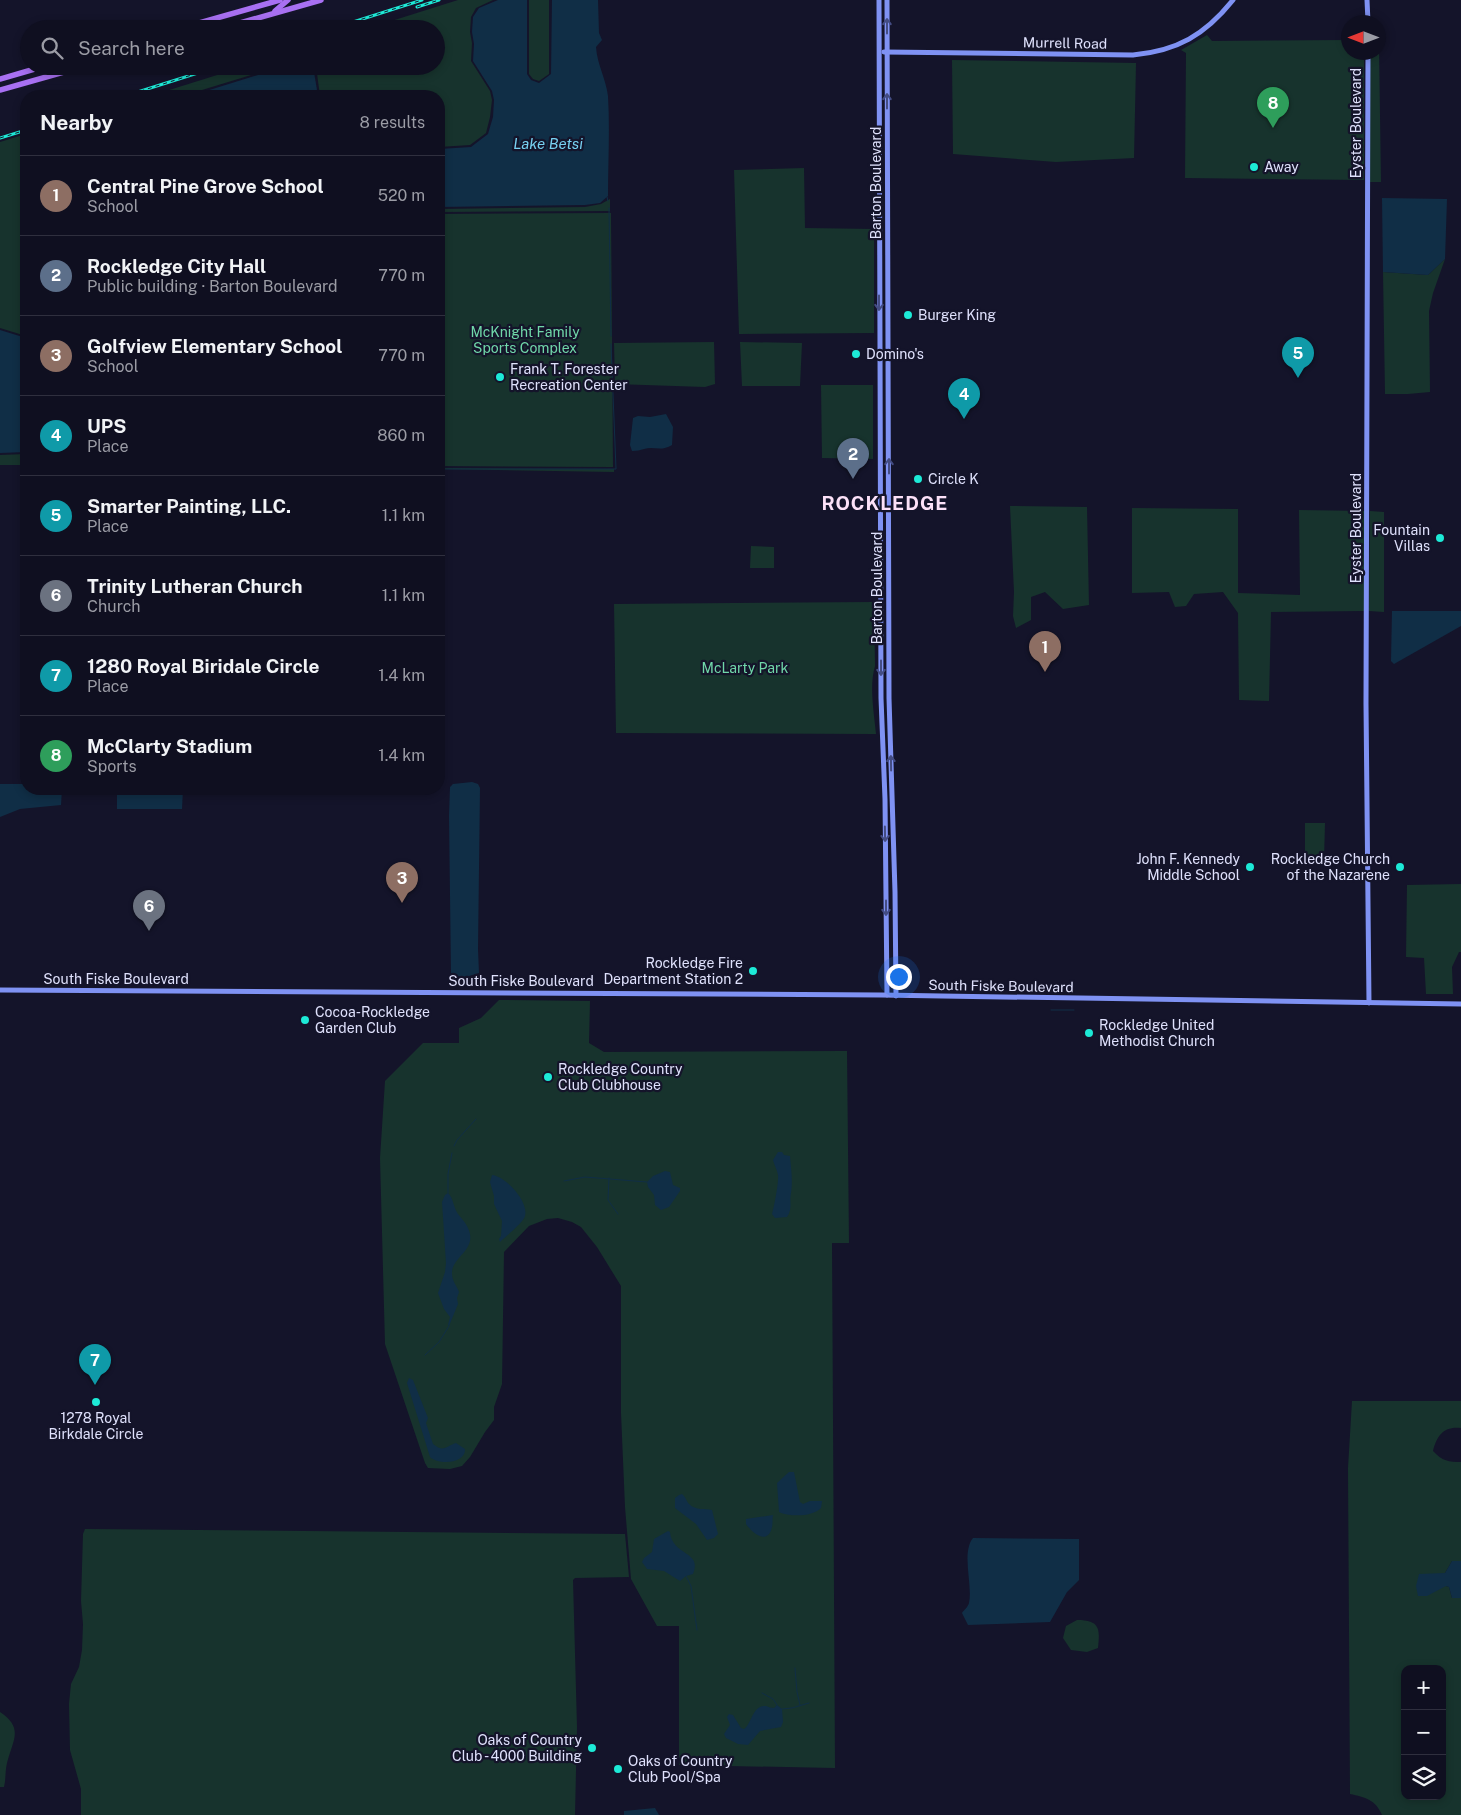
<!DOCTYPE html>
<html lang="en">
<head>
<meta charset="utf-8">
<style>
	body { margin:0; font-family:"Public Sans",sans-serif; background:#1d1d2d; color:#f1f3f6 }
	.controls { position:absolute; right:15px; bottom:15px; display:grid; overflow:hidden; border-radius:10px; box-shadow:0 2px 8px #0003 }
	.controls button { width:45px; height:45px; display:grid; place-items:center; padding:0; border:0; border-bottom:1px solid #2f2f3e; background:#0f0f20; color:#f1f3f6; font:25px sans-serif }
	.compass { position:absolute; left:1341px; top:15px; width:45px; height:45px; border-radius:50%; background:#0f0f20; box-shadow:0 2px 8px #0003; rotate:270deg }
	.you { position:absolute; left:898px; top:976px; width:18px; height:18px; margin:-12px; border:4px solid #fff; border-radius:50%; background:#1a73e8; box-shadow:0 0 0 8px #1a73e833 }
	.badge { display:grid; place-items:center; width:32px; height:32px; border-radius:50%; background:#b45309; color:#fff; font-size:16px; font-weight:700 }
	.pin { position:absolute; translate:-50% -41px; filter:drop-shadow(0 1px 2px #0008) }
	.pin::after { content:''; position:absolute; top:26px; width:18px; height:15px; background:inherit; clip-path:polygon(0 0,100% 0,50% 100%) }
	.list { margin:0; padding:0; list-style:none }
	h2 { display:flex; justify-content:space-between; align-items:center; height:65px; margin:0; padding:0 20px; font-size:21px }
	h2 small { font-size:16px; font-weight:400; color:#9b9ca5 }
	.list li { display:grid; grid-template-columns:32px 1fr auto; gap:15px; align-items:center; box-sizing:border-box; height:80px; padding:0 20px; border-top:1px solid #2f2f3e }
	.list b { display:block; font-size:19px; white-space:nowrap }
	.list p { margin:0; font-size:16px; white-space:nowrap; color:#9b9ca5 }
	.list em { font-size:16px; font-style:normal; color:#9b9ca5 }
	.icon { flex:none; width:28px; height:28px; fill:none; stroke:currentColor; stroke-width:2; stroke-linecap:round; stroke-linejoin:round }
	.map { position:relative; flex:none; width:1461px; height:1815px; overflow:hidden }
	.search { position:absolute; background:#0f0f20; box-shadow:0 2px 8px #0003; left:20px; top:20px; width:425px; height:55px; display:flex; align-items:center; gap:12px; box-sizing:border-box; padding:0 18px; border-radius:28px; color:#9b9ca5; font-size:19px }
	.panel { position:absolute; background:#0f0f20; box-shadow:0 2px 8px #0003; left:20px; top:90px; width:425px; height:705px; border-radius:20px }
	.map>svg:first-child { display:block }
	.green { fill:#17332d; fill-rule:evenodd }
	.water { fill:#102e46 }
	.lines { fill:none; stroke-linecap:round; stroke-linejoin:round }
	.stream { stroke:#102e46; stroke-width:1 }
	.secondary { stroke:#7f92f3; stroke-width:5 }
	.primary { stroke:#a870f2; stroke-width:5.5 }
	.rail-casing { stroke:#1dead7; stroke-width:3 }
	.rail { stroke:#14142a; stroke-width:1; stroke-dasharray:4; stroke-linecap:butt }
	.oneway { stroke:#444d84 }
	.poi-dot { fill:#1dead7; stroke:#14142a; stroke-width:2 }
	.labels { text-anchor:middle; stroke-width:4.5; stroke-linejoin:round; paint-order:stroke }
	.street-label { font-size:14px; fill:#dfe1fc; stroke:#14142a }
	.poi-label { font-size:14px; fill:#dfe1fc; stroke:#14142a; text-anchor:start }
	.park-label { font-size:14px; fill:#70d7a9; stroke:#14142a }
	.water-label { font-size:15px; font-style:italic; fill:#77d1f2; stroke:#14142a }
	.district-label { font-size:19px; font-weight:bold; letter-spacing:1px; fill:#fce1f8; stroke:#14142a }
</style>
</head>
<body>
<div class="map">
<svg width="1461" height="1815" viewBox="0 0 1461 1815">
	<rect width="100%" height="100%" fill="#14142a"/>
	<g class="green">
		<path d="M458,0H493L476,8L471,17L470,32L472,43L471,61L490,91L492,100L490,117L486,133L470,145L439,147V96H320L316,66H436V29H366Z"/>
		<path d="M529,0H549V74L539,81L533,79L529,74Z"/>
		<path d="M1207,35L1212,41L1348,40V52L1364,53V180L1185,178L1186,53L1181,50Z"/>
		<path d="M1379,47L1381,182H1369L1370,53L1378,52Z"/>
		<path d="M952,60L1136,63L1134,158L1056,162L953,154Z"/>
		<path d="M246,66H280L202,90L195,96H150Z"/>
		<path d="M26,134V336L0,328V142Z"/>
		<path d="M804,168L805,228L874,229V333L739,334L734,170Z"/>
		<path d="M610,199V211L439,212V209L585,207L601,204Z"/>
		<path d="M611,213L613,467L439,466V214Z"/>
		<path d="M1445,259L1433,293L1429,311L1430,392L1408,394H1385L1383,272L1428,275Z"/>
		<path d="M714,342L715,384L705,387L615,384L614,343Z"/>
		<path d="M740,342L802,343L800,386H742Z"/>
		<path d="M821,385H873V459L822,458Z"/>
		<path d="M26,454V465H0V455Z"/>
		<path d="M439,468L614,469V472L439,469Z"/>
		<path d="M1010,506L1087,507L1089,605L1063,609L1045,592L1031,597V620L1016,628L1013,616L1014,592Z"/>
		<path d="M1132,508L1238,509V593L1300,595L1299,510L1365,511L1364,611L1271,612L1269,701L1239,700L1238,613L1223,592L1194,594L1186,606L1175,607L1169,592L1132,593Z"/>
		<path d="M1370,511L1384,512V612L1369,611Z"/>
		<path d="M751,546L774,547V568H750Z"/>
		<path d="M874,602L875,666C869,686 874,713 876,734L616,733L614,604Z"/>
		<path d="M1305,823H1325L1324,860L1305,861Z"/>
		<path d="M1461,884V952H1459L1452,967L1453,994H1426L1424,958L1406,957L1407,885Z"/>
		<path d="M499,1000L590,1001L589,1043L604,1052L847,1051L849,1243H832L835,1768L679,1765V1626H657L631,1579L625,1507L621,1413V1286L597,1247L581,1227L572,1222L558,1218L547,1219L529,1226L504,1252L502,1384L494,1407V1420L485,1432L470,1457L462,1466L450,1469L428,1468L425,1463L385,1344L380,1158L385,1081L423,1043H459V1028L481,1018Z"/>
		<path d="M1352,1401H1461V1428C1444,1426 1437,1435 1433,1451C1442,1461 1449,1462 1461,1462V1561H1452L1445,1573L1446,1586L1449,1587L1452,1598H1461V1815H1382C1376,1800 1365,1797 1350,1794L1348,1468ZM1405,1669H1442V1796H1405Z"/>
		<path d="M85,1529L625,1534L629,1577L575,1578L573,1580L577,1727L575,1815H81V1789L70,1750L69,1704L71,1684L79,1667L82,1650L83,1624L81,1601L83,1534Z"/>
		<path d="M1077,1620C1100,1620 1100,1629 1098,1648L1087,1652L1071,1650L1063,1638L1066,1626Z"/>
		<path d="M0,1712C24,1728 13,1740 7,1763C5,1771 6,1779 4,1787H0Z"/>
	</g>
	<g class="water">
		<path d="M498,0H527V74L531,80L539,83L551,74L552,0H598L599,33L602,40L596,47C597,64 606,79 608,96C610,129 608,163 608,196L600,203L585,205L439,207V149L471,147L488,134L493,117L494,100L492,91L473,61L474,44L472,32L473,17L479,8Z"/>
		<path d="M287,66H313L318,96H198L203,92Z"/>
		<path d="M1382,198L1447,199L1445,259L1428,275L1383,272Z"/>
		<path d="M0,330L26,338V452L0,453Z"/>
		<path d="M666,414L673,427L672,445C661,452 654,446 644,449C640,450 637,451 632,451L630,445L633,418L638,416L650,417Z"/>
		<path d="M1392,611H1461V626L1394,664L1391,661Z"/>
		<path d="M472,782L478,784L480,788L478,949L479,973L466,977L453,976L451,974L449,816L450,787L453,784Z"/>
		<path d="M0,784H26V789H62L61,805L20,809L0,817Z"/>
		<path d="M117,789H183L182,809H117Z"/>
		<path d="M778,1152H782L784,1155L790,1156C791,1169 793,1181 791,1193C789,1202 793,1208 787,1217L775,1218L772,1214C774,1207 779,1182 778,1175C777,1169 774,1165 773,1160Z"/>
		<path d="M665,1171L670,1172L673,1185L680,1188V1191L669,1207L661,1210L655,1205L654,1195L648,1187L647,1182L653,1176Z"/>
		<path d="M492,1175C505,1176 529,1201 525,1216C524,1222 505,1237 500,1242L499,1239L501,1236L502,1221L494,1204V1196L490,1182Z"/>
		<path d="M448,1193C454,1199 453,1207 458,1214C461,1218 465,1222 467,1226C480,1250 451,1256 452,1274C452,1281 457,1286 459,1292L457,1298L458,1304L449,1326L448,1325L450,1317L444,1309L438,1293L445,1272L446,1263L442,1202L445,1195Z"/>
		<path d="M409,1378L413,1380L428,1418L426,1423L433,1444C444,1453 446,1446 456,1443L465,1449C466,1464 438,1465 430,1457L407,1383Z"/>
		<path d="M789,1472H794L800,1502L803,1504L810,1501H822L821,1508C813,1517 789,1517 779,1512L777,1483Z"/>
		<path d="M682,1494C686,1497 686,1501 689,1504C696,1511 705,1508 712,1510L718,1534L714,1538L707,1540L696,1524L675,1508V1498L679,1495Z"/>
		<path d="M773,1515C772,1519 773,1523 772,1527C768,1546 752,1533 746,1524V1519Z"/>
		<path d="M668,1531L670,1532C672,1556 703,1551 693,1574L686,1576L680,1581L664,1571L647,1569L642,1562L644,1558L652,1552L654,1539Z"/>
		<path d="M973,1538L1079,1539V1580L1067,1592L1050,1622L968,1625L962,1613C964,1610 968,1607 969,1603C973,1585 961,1553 973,1538Z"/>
		<path d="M1452,1561H1461V1598H1452L1449,1587L1446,1586L1427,1596H1418L1416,1586L1419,1574L1445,1573Z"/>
		<path d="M777,1705L782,1709L783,1722L781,1727L760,1731L748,1745L738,1744L726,1738L724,1734L730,1725L727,1717L729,1714L733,1715L741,1728L744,1729C752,1724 752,1705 766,1706C769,1707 771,1708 774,1708Z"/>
		<path d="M655,1808L659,1815H624V1811Z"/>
	</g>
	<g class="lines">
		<g class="stream">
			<path d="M607,197L608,201"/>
			<path d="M609,208L611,336"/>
			<path d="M439,469H616L611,344"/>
			<path d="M1051,1010H1074"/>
			<path d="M454,1146L457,1140L476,1119"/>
			<path d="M609,1178L608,1200L618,1214"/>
			<path d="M564,1181L585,1177L647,1182"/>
			<path d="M448,1193V1174L452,1153"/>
			<path d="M425,1355L439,1342L449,1326"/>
			<path d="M686,1576L691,1586L697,1630"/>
			<path d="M795,1668L797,1692L800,1705"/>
			<path d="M762,1693L773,1699L777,1705"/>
			<path d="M782,1709L792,1708L809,1703"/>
		</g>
		<g class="secondary">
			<path d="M879,0L881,698L885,799L887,995"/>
			<path d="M887,0L889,698L895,892L896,996"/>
			<path d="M1367,0L1368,22"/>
			<path d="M884,52L1133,55C1177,51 1205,35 1233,0"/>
			<path d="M1368,52L1366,704L1369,1003"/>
			<path d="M0,990L881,995L1461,1004"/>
		</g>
		<g class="primary">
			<path d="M275,11L288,0"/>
			<path d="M178,29L280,0"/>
			<path d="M219,29L321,0"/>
			<path d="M0,79L45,66"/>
			<path d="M0,90L85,66"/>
		</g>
		<g class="rail-casing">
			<g id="rail">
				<path d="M417,7L439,0"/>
				<path d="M331,29L422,0"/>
				<path d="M125,96L220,66"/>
				<path d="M0,138L26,130"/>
			</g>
		</g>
		<use href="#rail" class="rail"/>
	</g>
	<defs><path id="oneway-shaft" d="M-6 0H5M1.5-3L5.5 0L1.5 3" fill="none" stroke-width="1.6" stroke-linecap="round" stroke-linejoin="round" transform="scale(1.25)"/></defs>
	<g class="oneway">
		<use href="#oneway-shaft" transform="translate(887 26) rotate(-90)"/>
		<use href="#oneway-shaft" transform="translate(887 101) rotate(-90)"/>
		<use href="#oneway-shaft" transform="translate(879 303) rotate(90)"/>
		<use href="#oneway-shaft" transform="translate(889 466) rotate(-90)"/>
		<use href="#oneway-shaft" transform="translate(881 668) rotate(90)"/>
		<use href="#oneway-shaft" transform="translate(891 763) rotate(-91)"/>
		<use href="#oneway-shaft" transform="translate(885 834) rotate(89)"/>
		<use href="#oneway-shaft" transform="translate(886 908) rotate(90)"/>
	</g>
	<g class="poi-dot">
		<circle cx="1254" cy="167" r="5"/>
		<circle cx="908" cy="315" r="5"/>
		<circle cx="856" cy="354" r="5"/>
		<circle cx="500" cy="377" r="5"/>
		<circle cx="918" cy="479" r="5"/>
		<circle cx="1440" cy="538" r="5"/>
		<circle cx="1250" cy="867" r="5"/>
		<circle cx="1400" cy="867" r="5"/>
		<circle cx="753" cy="971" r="5"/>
		<circle cx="305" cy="1020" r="5"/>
		<circle cx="1089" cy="1033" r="5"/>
		<circle cx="548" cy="1077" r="5"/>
		<circle cx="96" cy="1402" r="5"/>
		<circle cx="592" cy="1748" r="5"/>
		<circle cx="618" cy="1769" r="5"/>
	</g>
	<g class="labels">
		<g class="street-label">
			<text transform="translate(1065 43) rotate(1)" y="5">Murrell Road</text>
			<text transform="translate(1356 123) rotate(-90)" y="5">Eyster Boulevard</text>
			<text transform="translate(876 183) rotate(-90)" y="5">Barton Boulevard</text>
			<text transform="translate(1356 528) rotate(-90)" y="5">Eyster Boulevard</text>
			<text transform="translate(877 588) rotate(-90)" y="5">Barton Boulevard</text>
			<text x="116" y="984">South Fiske Boulevard</text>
			<text x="521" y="986">South Fiske Boulevard</text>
			<text transform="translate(1001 986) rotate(1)" y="5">South Fiske Boulevard</text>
		</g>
		<g class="poi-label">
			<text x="1264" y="172">Away</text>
			<text x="918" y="320">Burger King</text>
			<text x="866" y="359">Domino's</text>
			<text x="510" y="374">Frank T. Forester<tspan x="510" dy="16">Recreation Center</tspan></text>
			<text x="928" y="484">Circle K</text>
			<text x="1430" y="535" text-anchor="end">Fountain<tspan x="1430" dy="16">Villas</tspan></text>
			<text x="1240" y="864" text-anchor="end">John F. Kennedy<tspan x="1240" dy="16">Middle School</tspan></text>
			<text x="1390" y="864" text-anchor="end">Rockledge Church<tspan x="1390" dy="16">of the Nazarene</tspan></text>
			<text x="743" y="968" text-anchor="end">Rockledge Fire<tspan x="743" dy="16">Department Station 2</tspan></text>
			<text x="315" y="1017">Cocoa-Rockledge<tspan x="315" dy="16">Garden Club</tspan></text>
			<text x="1099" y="1030">Rockledge United<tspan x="1099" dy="16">Methodist Church</tspan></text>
			<text x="558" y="1074">Rockledge Country<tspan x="558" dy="16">Club Clubhouse</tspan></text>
			<text x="96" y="1423" text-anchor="middle">1278 Royal<tspan x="96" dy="16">Birkdale Circle</tspan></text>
			<text x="582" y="1745" text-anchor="end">Oaks of Country<tspan x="582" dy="16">Club - 4000 Building</tspan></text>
			<text x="628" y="1766">Oaks of Country<tspan x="628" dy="16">Club Pool/Spa</tspan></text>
		</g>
		<g class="park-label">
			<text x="525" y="337">McKnight Family<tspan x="525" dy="16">Sports Complex</tspan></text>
			<text x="745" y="673">McLarty Park</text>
		</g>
		<g class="water-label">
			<text x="548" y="149">Lake Betsi</text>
		</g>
		<g class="district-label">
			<text x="885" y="510">ROCKLEDGE</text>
		</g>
	</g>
</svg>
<div class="controls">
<button>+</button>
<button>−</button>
<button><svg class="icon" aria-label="layers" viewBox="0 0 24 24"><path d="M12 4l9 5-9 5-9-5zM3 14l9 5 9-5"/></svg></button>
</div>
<svg class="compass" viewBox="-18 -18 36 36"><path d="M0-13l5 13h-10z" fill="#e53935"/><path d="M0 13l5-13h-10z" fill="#9b9ca5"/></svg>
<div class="you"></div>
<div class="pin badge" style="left:1045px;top:672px;background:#8d6e63">1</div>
<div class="pin badge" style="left:853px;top:479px;background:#5c6f8a">2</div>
<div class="pin badge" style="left:402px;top:903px;background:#8d6e63">3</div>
<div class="pin badge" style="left:964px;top:419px;background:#0f9aa8">4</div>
<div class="pin badge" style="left:1298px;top:378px;background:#0f9aa8">5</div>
<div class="pin badge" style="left:149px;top:931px;background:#6b7280">6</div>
<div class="pin badge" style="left:95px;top:1385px;background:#0f9aa8">7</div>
<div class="pin badge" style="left:1273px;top:128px;background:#2e9e5b">8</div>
<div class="search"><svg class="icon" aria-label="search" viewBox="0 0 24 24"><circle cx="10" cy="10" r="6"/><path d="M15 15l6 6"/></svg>Search here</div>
<section class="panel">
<h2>Nearby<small>8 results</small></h2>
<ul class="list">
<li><span class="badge" style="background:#8d6e63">1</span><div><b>Central Pine Grove School</b><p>School</p></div><em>520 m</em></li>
<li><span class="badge" style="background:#5c6f8a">2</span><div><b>Rockledge City Hall</b><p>Public building · Barton Boulevard</p></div><em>770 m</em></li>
<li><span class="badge" style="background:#8d6e63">3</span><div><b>Golfview Elementary School</b><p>School</p></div><em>770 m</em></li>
<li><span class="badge" style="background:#0f9aa8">4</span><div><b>UPS</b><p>Place</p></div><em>860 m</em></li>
<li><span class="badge" style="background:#0f9aa8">5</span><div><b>Smarter Painting, LLC.</b><p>Place</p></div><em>1.1 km</em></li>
<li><span class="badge" style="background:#6b7280">6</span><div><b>Trinity Lutheran Church</b><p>Church</p></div><em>1.1 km</em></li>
<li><span class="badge" style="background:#0f9aa8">7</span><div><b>1280 Royal Biridale Circle</b><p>Place</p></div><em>1.4 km</em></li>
<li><span class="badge" style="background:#2e9e5b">8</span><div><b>McClarty Stadium</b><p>Sports</p></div><em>1.4 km</em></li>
</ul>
</section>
</div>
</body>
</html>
